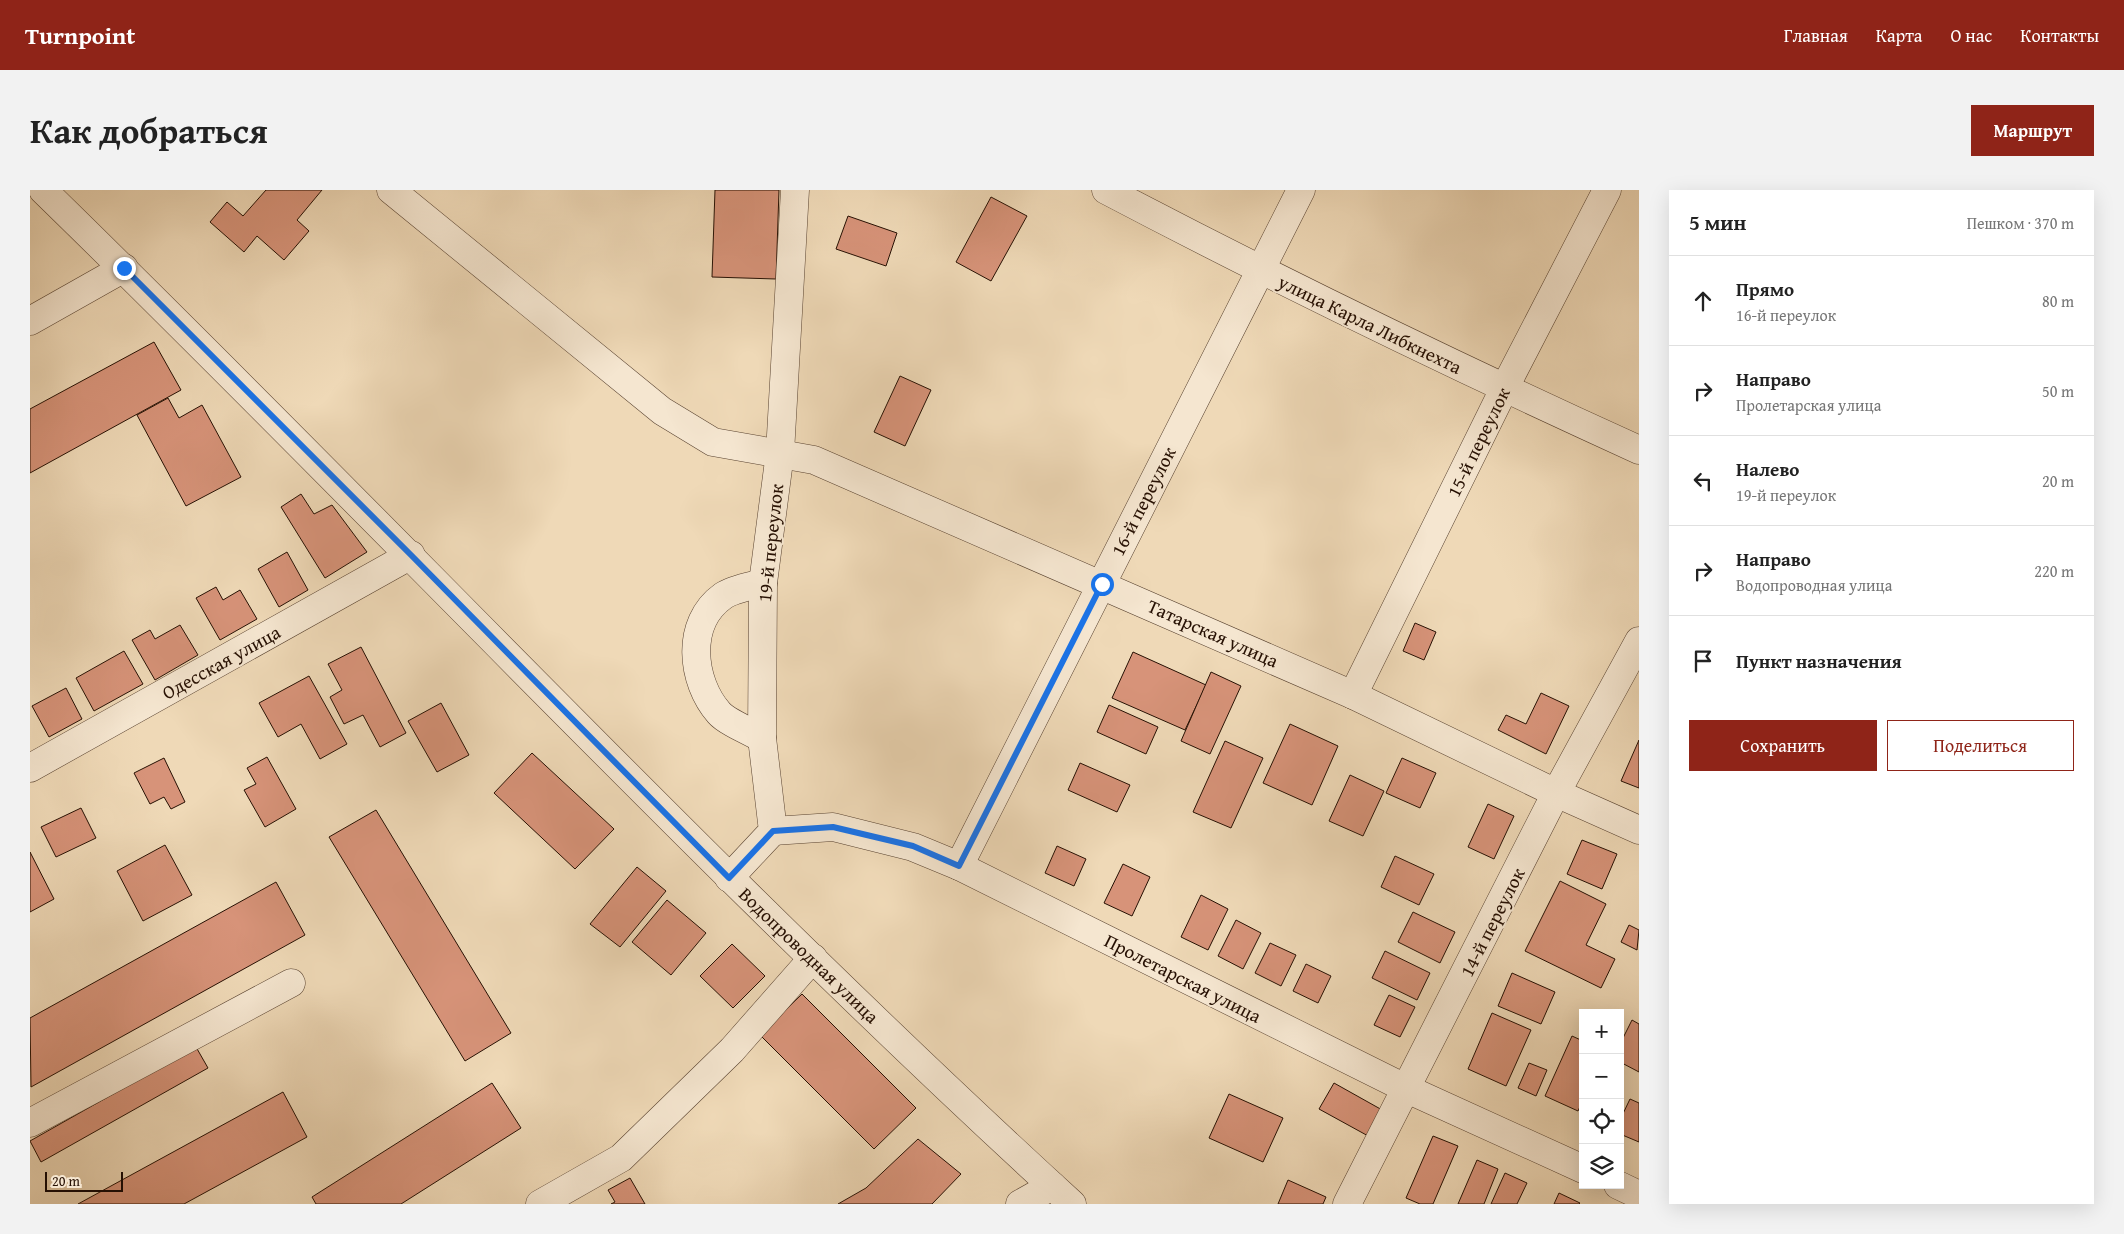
<!DOCTYPE html>
<html lang="ru">
<head>
<meta charset="utf-8">
<style>
	body { margin:0; font-family:"Gentium Book Plus",serif; background:#f2f2f2; color:#222 }
	.controls { position:absolute; right:15px; bottom:15px; display:grid; overflow:hidden; border-radius:0px; box-shadow:0 5px 20px #0002 }
	.controls button { width:45px; height:45px; display:grid; place-items:center; padding:0; border:0; border-bottom:1px solid #e0e0e0; background:#fff; color:#222; font:25px sans-serif }
	.scale { position:absolute; left:15px; bottom:12px; width:78px; box-sizing:border-box; padding-left:5px; border:2px solid #261003; border-top:0; font-size:14px; line-height:18px; white-space:nowrap; color:#261003; -webkit-text-stroke:4px #f5e6d0; paint-order:stroke }
	.stop { position:absolute; width:15px; height:15px; margin:-11px; border:4px solid #1a73e8; border-radius:50%; background:#fff }
	.stop.end { background:#1a73e8; border-color:#fff; box-shadow:0 1px 5px #0008 }
	.list { margin:0; padding:0; list-style:none }
	h2 { display:flex; justify-content:space-between; align-items:center; height:65px; margin:0; padding:0 20px; font-size:21px }
	h2 small { font-size:16px; font-weight:400; color:#767676 }
	.list li { display:grid; grid-template-columns:32px 1fr auto; gap:15px; align-items:center; box-sizing:border-box; height:90px; padding:0 20px; border-top:1px solid #e0e0e0 }
	.list b { display:block; font-size:19px; white-space:nowrap }
	.list p { margin:0; font-size:16px; white-space:nowrap; color:#767676 }
	.list em { font-size:16px; font-style:normal; color:#767676 }
	.actions { display:flex; gap:10px; padding:15px 20px }
	.actions a { flex:1; padding:11px 0; border:1px solid #8f2418; border-radius:0px; text-align:center; font-size:18px; color:#8f2418 }
	.actions .main { background:#8f2418; color:#fff }
	.icon { flex:none; width:28px; height:28px; fill:none; stroke:currentColor; stroke-width:2; stroke-linecap:round; stroke-linejoin:round }
	.map { position:relative; flex:none; width:1609px; height:1014px; overflow:hidden; border-radius:0px }
	header { display:flex; align-items:center; gap:30px; box-sizing:border-box; height:70px; padding:0 25px; background:#8f2418; color:#fff }
	header strong { font-size:24px }
	nav { display:flex; gap:28px; margin-inline-start:auto; font-size:18px }
	.intro { display:flex; align-items:center; justify-content:space-between; box-sizing:border-box; height:120px; padding:0 30px }
	h1 { margin:0; font-size:35px }
	.button { padding:12px 22px; border-radius:0px; background:#8f2418; color:#fff; font-size:18px; font-weight:700 }
	main { display:flex; gap:30px; padding:0 30px }
	aside { flex:1; background:#fff; border-radius:0px; box-shadow:0 5px 20px #0002 }
	.map>svg:first-child { display:block }
	.building { fill:#d79379; stroke:#261003 }
	.lines { fill:none; stroke-linecap:round; stroke-linejoin:round }
	.minor-casing { stroke:#584230; stroke-width:29 }
	.minor { stroke:#f5e6d0; stroke-width:28 }
	.route { stroke:#1a73e8; stroke-width:6 }
	.labels { text-anchor:middle; stroke-width:4; stroke-linejoin:round; paint-order:stroke }
	.street-label { font-size:19px; fill:#261003; stroke:#f5e6d0 }
</style>
</head>
<body>
<header>
<strong>Turnpoint</strong>
<nav><a>Главная</a><a>Карта</a><a>О нас</a><a>Контакты</a></nav>
</header>
<div class="intro"><h1>Как добраться</h1><a class="button">Маршрут</a></div>
<main>
<div class="map">
<svg width="1609" height="1014" viewBox="0 0 1609 1014">
	<rect width="100%" height="100%" fill="#efd9b7"/>
	<filter id="stains"><feTurbulence type="fractalNoise" baseFrequency=".004" numOctaves="4"/><feColorMatrix values="0 0 0 0 .2 0 0 0 0 .09 0 0 0 0 .02 0 0 0 .5 -.17"/></filter>
	<radialGradient id="worn" r=".72"><stop offset=".6" stop-color="#630" stop-opacity="0"/><stop offset="1" stop-color="#630" stop-opacity=".3"/></radialGradient>
	<g class="building">
		<path d="M236,0H292L267,30L279,41L254,70L227,46L214,62L180,32L197,12L213,26Z"/>
		<path d="M685,0H749L746,89L682,87Z"/>
		<path d="M961,7L997,26L961,91L926,72Z"/>
		<path d="M818,26L867,43L856,76L806,59Z"/>
		<path d="M124,152L151,200L0,283V219Z"/>
		<path d="M870,186L901,200L875,256L844,242Z"/>
		<path d="M138,208L149,228L172,215L211,287L156,316L107,225Z"/>
		<path d="M271,304L284,324L302,315L337,362L295,388L251,317Z"/>
		<path d="M257,362L278,400L249,417L228,379Z"/>
		<path d="M186,397L193,410L210,400L227,429L190,450L166,408Z"/>
		<path d="M1385,433L1406,442L1394,470L1373,461Z"/>
		<path d="M150,435L168,465L125,490L102,450L120,440L125,449Z"/>
		<path d="M331,457L376,543L350,557L333,525L314,534L300,507L312,500L298,474Z"/>
		<path d="M94,461L113,494L64,521L46,488Z"/>
		<path d="M1103,462L1176,495L1155,540L1082,508Z"/>
		<path d="M1181,482L1211,496L1180,564L1151,551Z"/>
		<path d="M279,486L317,554L290,569L271,534L248,547L229,513Z"/>
		<path d="M36,498L52,529L19,547L2,516Z"/>
		<path d="M1511,503L1539,516L1516,564L1468,540L1476,525L1496,534Z"/>
		<path d="M411,513L439,565L407,582L378,531Z"/>
		<path d="M1079,515L1128,537L1116,564L1067,542Z"/>
		<path d="M1260,534L1308,556L1282,615L1233,593Z"/>
		<path d="M1609,550V598L1591,591Z"/>
		<path d="M1195,551L1233,568L1201,638L1163,622Z"/>
		<path d="M502,563L584,639L545,679L464,603Z"/>
		<path d="M237,567L266,619L235,637L214,600L226,594L217,578Z"/>
		<path d="M134,568L155,612L141,619L134,607L120,614L104,583Z"/>
		<path d="M1372,568L1406,583L1390,618L1356,603Z"/>
		<path d="M1050,573L1100,595L1087,622L1038,600Z"/>
		<path d="M1320,585L1354,601L1333,646L1299,631Z"/>
		<path d="M1458,614L1484,626L1464,669L1438,657Z"/>
		<path d="M51,618L66,648L26,667L11,637Z"/>
		<path d="M346,620L481,843L435,871L299,647Z"/>
		<path d="M1552,650L1587,664L1572,699L1537,684Z"/>
		<path d="M135,655L162,705L113,731L87,681Z"/>
		<path d="M1027,656L1056,669L1044,696L1015,683Z"/>
		<path d="M0,662L24,709L0,722Z"/>
		<path d="M1365,666L1404,684L1389,715L1351,697Z"/>
		<path d="M1093,674L1120,687L1102,726L1074,713Z"/>
		<path d="M607,677L636,701L590,757L560,734Z"/>
		<path d="M1530,691L1576,714L1556,755L1585,769L1571,798L1495,761Z"/>
		<path d="M246,692L275,745L1,897L0,828Z"/>
		<path d="M1171,705L1198,719L1178,760L1151,747Z"/>
		<path d="M637,710L676,743L641,785L602,752Z"/>
		<path d="M1383,722L1425,742L1410,773L1368,752Z"/>
		<path d="M1206,730L1231,743L1213,779L1188,766Z"/>
		<path d="M1599,735L1609,740L1607,760L1591,752Z"/>
		<path d="M1240,753L1266,765L1251,796L1225,783Z"/>
		<path d="M702,754L735,786L703,818L670,786Z"/>
		<path d="M1355,761L1400,783L1387,810L1342,788Z"/>
		<path d="M1276,774L1301,786L1288,813L1263,801Z"/>
		<path d="M1482,783L1525,802L1511,834L1468,816Z"/>
		<path d="M772,804L886,918L844,959L730,845Z"/>
		<path d="M1359,805L1385,817L1370,847L1344,835Z"/>
		<path d="M1462,823L1501,840L1476,896L1438,879Z"/>
		<path d="M1602,830L1609,834V882L1590,872V854Z"/>
		<path d="M1542,846L1553,851V910L1548,921L1515,906Z"/>
		<path d="M166,857L178,878L11,972L0,951Z"/>
		<path d="M1499,873L1517,880L1506,906L1488,898Z"/>
		<path d="M462,893L491,938L371,1014H286L282,1007Z"/>
		<path d="M1304,893L1354,921L1340,947L1289,919Z"/>
		<path d="M253,902L277,947L154,1014H48Z"/>
		<path d="M1199,904L1253,928L1233,972L1179,948Z"/>
		<path d="M1600,909L1609,913V952L1590,944V930Z"/>
		<path d="M1403,946L1428,956L1403,1014H1390L1376,1008Z"/>
		<path d="M888,949L931,984L902,1014H808L836,998Z"/>
		<path d="M1447,970L1468,979L1454,1014H1428Z"/>
		<path d="M1475,983L1497,993L1487,1014H1461Z"/>
		<path d="M600,988L615,1014H581L585,1012L578,1000Z"/>
		<path d="M1258,990L1296,1007L1293,1014H1248Z"/>
		<path d="M1529,1003L1550,1013L1549,1014H1524Z"/>
	</g>
	<g class="lines">
		<g class="minor-casing">
			<g id="minor">
				<path d="M13,0C358,336 686,689 1042,1014"/>
				<path d="M361,0L632,221L683,252L784,270L1323,505L1526,603L1609,640"/>
				<path d="M1076,0C1251,92 1429,178 1609,260"/>
				<path d="M0,131L94,78"/>
				<path d="M1323,505L1474,199L1577,0"/>
				<path d="M732,548C721,542 697,532 689,523C661,491 655,433 693,406C703,399 722,396 733,393"/>
				<path d="M0,578L381,365"/>
				<path d="M743,641L803,637L883,657L929,676L1377,899L1553,979"/>
				<path d="M929,676L1271,0"/>
				<path d="M699,688L743,641L732,548L733,393L750,263L765,0"/>
				<path d="M0,933L261,793"/>
				<path d="M1588,995L1609,1005"/>
				<path d="M510,1014L591,968L702,860L783,768"/>
				<path d="M990,1014L1022,996"/>
				<path d="M1317,1014L1526,603L1609,451"/>
			</g>
		</g>
		<use href="#minor" class="minor"/>
	</g>
	<g class="lines">
		<path class="route" d="M94,78L381,365L699,688L743,641L803,637L883,656L929,676L1072,394"/>
	</g>
	<g class="labels">
		<g class="street-label">
			<text transform="translate(1340 134) rotate(26)" y="7">улица Карла Либкнехта</text>
			<text transform="translate(1448 252) rotate(-64)" y="7">15-й переулок</text>
			<text transform="translate(1113 311) rotate(-63)" y="7">16-й переулок</text>
			<text transform="translate(740 353) rotate(-84)" y="7">19-й переулок</text>
			<text transform="translate(1183 443) rotate(24)" y="7">Татарская улица</text>
			<text transform="translate(191 472) rotate(-29)" y="7">Одесская улица</text>
			<text transform="translate(1462 732) rotate(-63)" y="7">14-й переулок</text>
			<text transform="translate(779 765) rotate(44)" y="7">Водопроводная улица</text>
			<text transform="translate(1153 788) rotate(27)" y="7">Пролетарская улица</text>
		</g>
	</g>
	<rect width="100%" height="100%" filter="url(#stains)"/>
	<rect width="100%" height="100%" fill="url(#worn)"/>
</svg>
<div class="controls">
<button>+</button>
<button>−</button>
<button><svg class="icon" aria-label="locate" viewBox="0 0 24 24"><circle cx="12" cy="12" r="6"/><path d="M12 2v4M12 18v4M2 12h4M18 12h4"/></svg></button>
<button><svg class="icon" aria-label="layers" viewBox="0 0 24 24"><path d="M12 4l9 5-9 5-9-5zM3 14l9 5 9-5"/></svg></button>
</div>
<div class="scale">20 m</div>
<div class="stop" style="left:1072px;top:394px"></div>
<div class="stop end" style="left:94px;top:78px"></div>
</div>
<aside>
<h2>5 мин<small>Пешком · 370 m</small></h2>
<ul class="list">
<li><svg class="icon" aria-label="ahead" viewBox="0 0 24 24"><path d="M12 20V5M6 11l6-6 6 6"/></svg><div><b>Прямо</b><p>16-й переулок</p></div><em>80 m</em></li>
<li><svg class="icon" aria-label="right" viewBox="0 0 24 24"><path d="M7 20v-9h11M14 6l5 5-5 5"/></svg><div><b>Направо</b><p>Пролетарская улица</p></div><em>50 m</em></li>
<li><svg class="icon" aria-label="left" viewBox="0 0 24 24"><path d="M17 20v-9H6M10 6l-5 5 5 5"/></svg><div><b>Налево</b><p>19-й переулок</p></div><em>20 m</em></li>
<li><svg class="icon" aria-label="right" viewBox="0 0 24 24"><path d="M7 20v-9h11M14 6l5 5-5 5"/></svg><div><b>Направо</b><p>Водопроводная улица</p></div><em>220 m</em></li>
<li><svg class="icon" aria-label="arrive" viewBox="0 0 24 24"><path d="M6 21V4h12l-3 4 3 4H6"/></svg><div><b>Пункт назначения</b></div></li>
</ul>
<div class="actions"><a class="main">Сохранить</a><a>Поделиться</a></div>
</aside>
</main>
</body>
</html>
